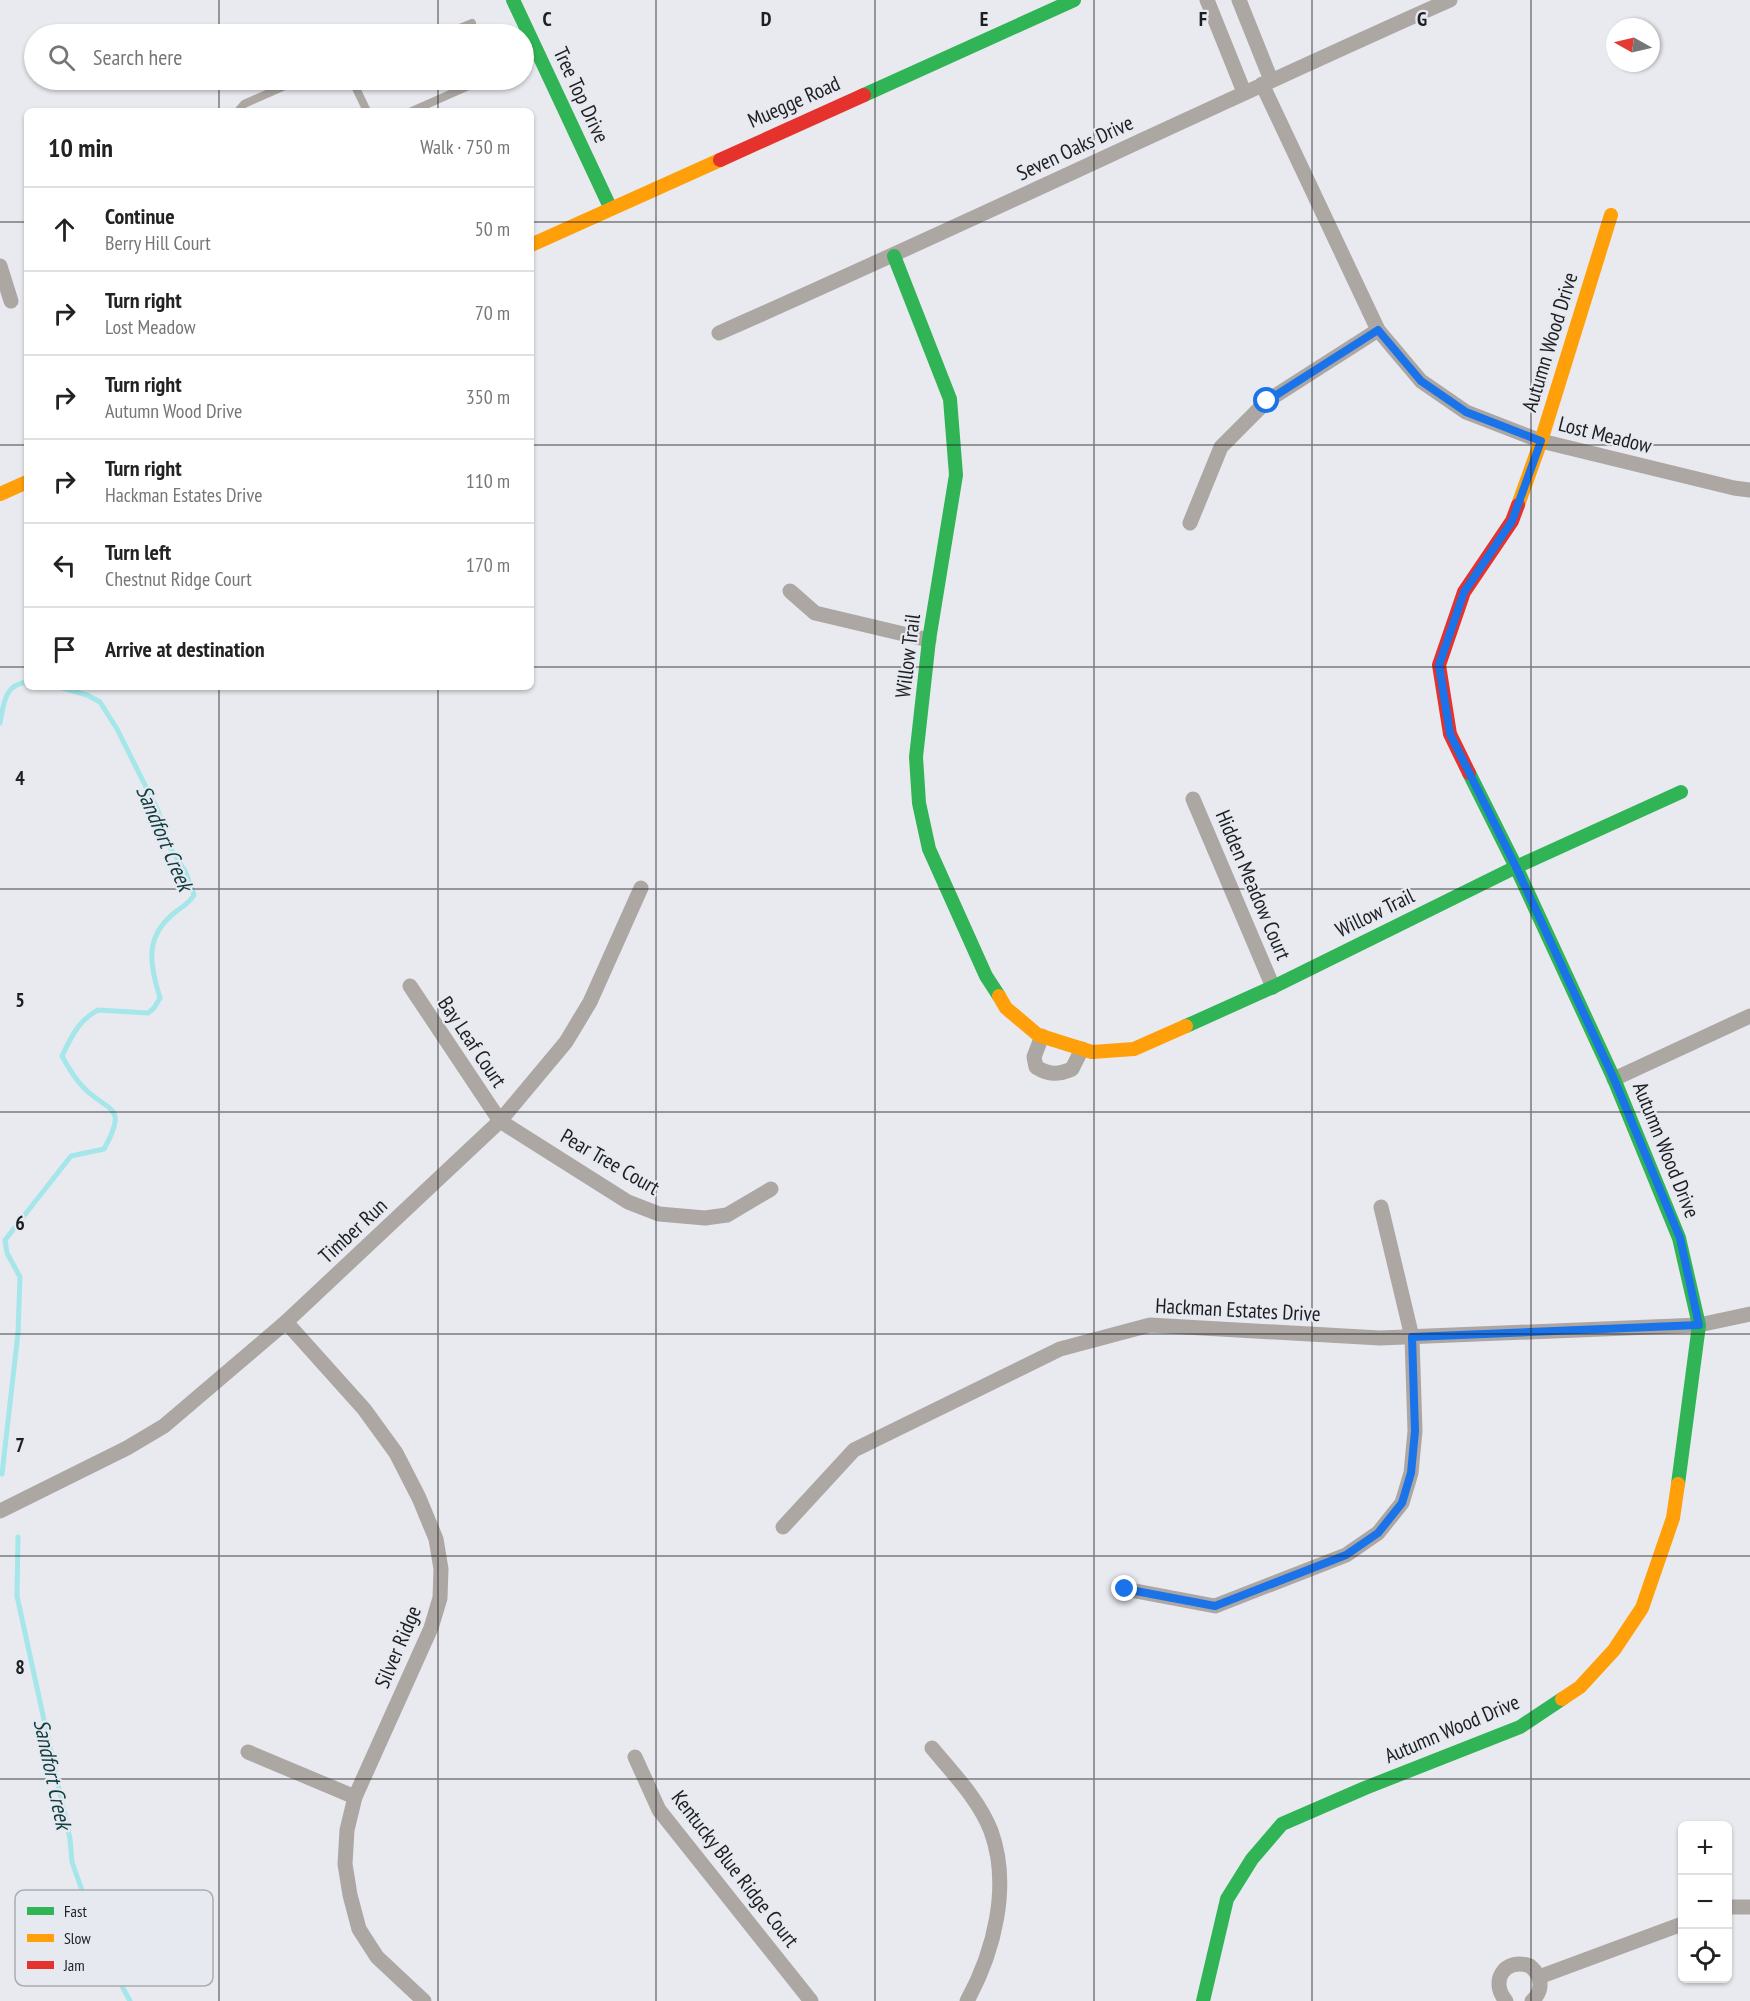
<!DOCTYPE html>
<html lang="en">
<head>
<meta charset="utf-8">
<style>
	body { margin:0; font-family:"PT Sans Narrow",sans-serif; background:#f6f6f6; color:#222 }
	.controls { position:absolute; right:18px; bottom:18px; display:grid; overflow:hidden; border-radius:9px; box-shadow:0 2px 4px #0004 }
	.controls button { width:54px; height:54px; display:grid; place-items:center; padding:0; border:0; border-bottom:2px solid #e0e0e0; background:#fff; color:#222; font:30px sans-serif }
	.compass { position:absolute; left:1606px; top:18px; width:54px; height:54px; border-radius:50%; background:#fff; box-shadow:0 2px 4px #0004; rotate:278deg }
	.stop { position:absolute; width:18px; height:18px; margin:-14px; border:4px solid #1a73e8; border-radius:50%; background:#fff }
	.stop.end { background:#1a73e8; border-color:#fff; box-shadow:0 2px 6px #0008 }
	.list { margin:0; padding:0; list-style:none }
	h2 { display:flex; justify-content:space-between; align-items:center; height:78px; margin:0; padding:0 24px; font-size:26px }
	h2 small { font-size:20px; font-weight:400; color:#767676 }
	.list li { display:grid; grid-template-columns:39px 1fr auto; gap:18px; align-items:center; box-sizing:border-box; height:84px; padding:0 24px; border-top:2px solid #e0e0e0 }
	.list b { display:block; font-size:22px; white-space:nowrap }
	.list p { margin:0; font-size:20px; white-space:nowrap; color:#767676 }
	.list em { font-size:20px; font-style:normal; color:#767676 }
	.icon { flex:none; width:33px; height:33px; fill:none; stroke:currentColor; stroke-width:2; stroke-linecap:round; stroke-linejoin:round }
	.map { position:relative; flex:none; width:1750px; height:2001px; overflow:hidden }
	.search { position:absolute; background:#fff; box-shadow:0 2px 4px #0004; left:24px; top:24px; width:510px; height:66px; display:flex; align-items:center; gap:15px; box-sizing:border-box; padding:0 21px; border-radius:33px; color:#767676; font-size:22px }
	.panel { position:absolute; background:#fff; box-shadow:0 2px 4px #0004; left:24px; top:108px; width:510px; height:582px; border-radius:9px }
	.map>svg:first-child { display:block }
	.lines { fill:none; stroke-linecap:round; stroke-linejoin:round }
	.stream { stroke:#a4e6e9; stroke-width:5 }
	.lane { stroke:#ada7a4; stroke-width:8 }
	.street { stroke:#ada7a4; stroke-width:15 }
	.fast { stroke:#30b455; stroke-width:14 }
	.slow { stroke:#ff9f0a; stroke-width:14 }
	.jam { stroke:#e5322d; stroke-width:14 }
	.route { stroke:#1a73e8; stroke-width:8 }
	.grid { fill:none; stroke:#1d1e21; stroke-width:1.5; stroke-opacity:0.55 }
	.labels { text-anchor:middle; stroke-width:4.5; stroke-linejoin:round; paint-order:stroke }
	.street-label { font-size:21px; fill:#1d1e21; stroke:#e7e9f1 }
	.water-label { font-size:22px; font-style:italic; fill:#0f3d3e; stroke:#e7e9f1 }
	.key { fill:#e7e9f1; stroke:#aaacb3; stroke-width:1.5 }
	.key-label { font-size:16px; fill:#1d1e21 }
	.grid-label { font-size:20px; text-anchor:middle; font-weight:bold; fill:#1d1e21; stroke:#e7e9f1; stroke-width:4.5; stroke-linejoin:round; paint-order:stroke }
</style>
</head>
<body>
<div class="map">
<svg width="1750" height="2001" viewBox="0 0 1750 2001">
	<rect width="100%" height="100%" fill="#e9eaef"/>
	<g class="lines">
		<g class="stream">
			<path d="M0,723C4,703 4,685 27,682"/>
			<path d="M2,1474L18,1333L20,1277L7,1253L5,1240L71,1156L104,1149C129,1104 108,1113 83,1087C74,1078 68,1067 62,1056C71,1037 79,1020 98,1010L148,1013L154,1008L160,998C150,966 144,938 173,914C181,907 188,905 194,895L185,871L169,846L158,811L117,729L100,702L87,695L59,687"/>
			<path d="M18,1537L17,1596L70,1839L72,1862L104,1953L130,2001"/>
		</g>
		<g class="lane">
			<path d="M445,34L472,23"/>
			<path d="M352,80L367,111"/>
			<path d="M238,111L244,104L298,80"/>
			<path d="M412,111L482,80"/>
		</g>
		<g class="street">
			<path d="M1207,0L1244,92"/>
			<path d="M1239,0L1271,80"/>
			<path d="M1262,84L1378,330L1421,381L1466,412L1541,441L1734,488L1750,490"/>
			<path d="M0,266L11,301"/>
			<path d="M719,333C964,225 1205,109 1450,0"/>
			<path d="M1190,523L1221,447L1267,401L1378,330"/>
			<path d="M790,591L815,613L929,640"/>
			<path d="M1193,799L1273,987"/>
			<path d="M410,986L500,1121L628,1202L659,1214L705,1218L727,1215L771,1189"/>
			<path d="M1042,1036L1034,1057L1036,1067C1049,1075 1058,1075 1072,1069L1082,1049"/>
			<path d="M1614,1079L1750,1016"/>
			<path d="M286,1322L364,1409L396,1453L419,1498L436,1539L441,1569L440,1598L431,1628L355,1797L347,1830L345,1864L350,1895L359,1929L377,1957L424,2001"/>
			<path d="M0,1511L127,1448L164,1426L286,1322L500,1121L566,1042L590,1002L641,888"/>
			<path d="M783,1527L854,1450L1060,1349L1150,1325L1380,1338L1699,1325L1750,1314"/>
			<path d="M1125,1589L1215,1606L1346,1555L1378,1533L1402,1503L1411,1473L1415,1431L1412,1337L1381,1207"/>
			<path d="M932,1748C953,1773 979,1800 991,1831C1011,1886 994,1952 967,2001"/>
			<path d="M248,1752L355,1797"/>
			<path d="M635,1757L659,1810L811,2001"/>
			<path d="M1728,1907H1750"/>
			<path d="M1539,1977L1682,1924"/>
			<path d="M1506,2001C1489,1981 1505,1957 1530,1966C1542,1976 1544,1990 1532,2001"/>
		</g>
		<g class="fast">
			<path d="M513,0L610,207"/>
			<path d="M864,95L1074,0"/>
			<path d="M894,256L950,399L956,475L929,640L916,757L919,803L929,849L986,976L999,996"/>
			<path d="M1469,773L1516,867L1614,1079L1679,1238L1699,1325L1678,1484"/>
			<path d="M1186,1026L1273,987L1516,867L1681,792"/>
			<path d="M1203,2001L1227,1899L1252,1859L1282,1824L1365,1788L1520,1727L1562,1699"/>
		</g>
		<g class="slow">
			<path d="M531,245L720,160"/>
			<path d="M0,494L27,482"/>
			<path d="M1518,505L1541,441L1611,215"/>
			<path d="M999,996L1006,1008L1038,1035L1092,1052L1134,1049L1186,1026"/>
			<path d="M1562,1699L1580,1687L1614,1650L1642,1608L1673,1518L1678,1484"/>
		</g>
		<g class="jam">
			<path d="M720,160L864,95"/>
			<path d="M1469,773L1450,734L1439,665L1464,592L1512,521L1518,505"/>
		</g>
	</g>
	<g class="lines">
		<path class="route" d="M1125,1589L1215,1606L1346,1555L1378,1533L1402,1503L1411,1473L1415,1431L1412,1337L1699,1325L1680,1238L1614,1079L1516,867L1450,734L1439,665L1464,592L1512,521L1541,441L1466,412L1421,381L1378,330L1267,401"/>
	</g>
	<path class="grid" d="M219,0V34M438,0V34M656,0V2001M875,0V2001M1094,0V2001M1312,0V2001M1531,0V2001M219,80V111M438,80V111M0,222H27M531,222H1750M0,445H27M531,445H1750M0,667H27M531,667H1750M219,687V2001M438,687V2001M0,889H1750M0,1112H1750M0,1334H1750M0,1556H1750M0,1779H1750"/>
	<g class="labels">
		<g class="street-label">
			<text transform="translate(581 95) rotate(65)" y="7">Tree Top Drive</text>
			<text transform="translate(794 102) rotate(-24)" y="7">Muegge Road</text>
			<text transform="translate(1075 148) rotate(-25)" y="7">Seven Oaks Drive</text>
			<text transform="translate(1550 342) rotate(-73)" y="7">Autumn Wood Drive</text>
			<text transform="translate(1605 435) rotate(14)" y="7">Lost Meadow</text>
			<text transform="translate(908 656) rotate(-83)" y="7">Willow Trail</text>
			<text transform="translate(1253 885) rotate(67)" y="7">Hidden Meadow Court</text>
			<text transform="translate(1375 913) rotate(-26)" y="7">Willow Trail</text>
			<text transform="translate(472 1042) rotate(56)" y="7">Bay Leaf Court</text>
			<text transform="translate(1666 1150) rotate(68)" y="7">Autumn Wood Drive</text>
			<text transform="translate(610 1162) rotate(30)" y="7">Pear Tree Court</text>
			<text transform="translate(353 1231) rotate(-43)" y="7">Timber Run</text>
			<text transform="translate(1238 1310) rotate(3)" y="7">Hackman Estates Drive</text>
			<text transform="translate(398 1647) rotate(-67)" y="7">Silver Ridge</text>
			<text transform="translate(1452 1729) rotate(-23)" y="7">Autumn Wood Drive</text>
			<text transform="translate(735 1869) rotate(52)" y="7">Kentucky Blue Ridge Court</text>
		</g>
		<g class="water-label">
			<text transform="translate(165 838) rotate(67)" y="8">Sandfort Creek</text>
			<text transform="translate(53 1774) rotate(78)" y="8">Sandfort Creek</text>
		</g>
	</g>
	<rect x="15" y="1890" width="198" height="96" rx="9" class="key"/>
	<rect x="27" y="1907" width="27" height="8" fill="#30b455"/>
	<rect x="27" y="1934" width="27" height="8" fill="#ff9f0a"/>
	<rect x="27" y="1961" width="27" height="8" fill="#e5322d"/>
	<g class="key-label">
		<text x="64" y="1917">Fast</text>
		<text x="64" y="1944">Slow</text>
		<text x="64" y="1971">Jam</text>
	</g>
	<g class="grid-label">
		<text x="547" y="26">C</text>
		<text x="766" y="26">D</text>
		<text x="984" y="26">E</text>
		<text x="1203" y="26">F</text>
		<text x="1422" y="26">G</text>
		<text x="20" y="785">4</text>
		<text x="20" y="1007">5</text>
		<text x="20" y="1230">6</text>
		<text x="20" y="1452">7</text>
		<text x="20" y="1674">8</text>
	</g>
</svg>
<div class="controls">
<button>+</button>
<button>−</button>
<button><svg class="icon" aria-label="locate" viewBox="0 0 24 24"><circle cx="12" cy="12" r="6"/><path d="M12 2v4M12 18v4M2 12h4M18 12h4"/></svg></button>
</div>
<svg class="compass" viewBox="-18 -18 36 36"><path d="M0-13l5 13h-10z" fill="#e53935"/><path d="M0 13l5-13h-10z" fill="#767676"/></svg>
<div class="stop" style="left:1267px;top:401px"></div>
<div class="stop end" style="left:1125px;top:1589px"></div>
<div class="search"><svg class="icon" aria-label="search" viewBox="0 0 24 24"><circle cx="10" cy="10" r="6"/><path d="M15 15l6 6"/></svg>Search here</div>
<section class="panel">
<h2>10 min<small>Walk · 750 m</small></h2>
<ul class="list">
<li><svg class="icon" aria-label="ahead" viewBox="0 0 24 24"><path d="M12 20V5M6 11l6-6 6 6"/></svg><div><b>Continue</b><p>Berry Hill Court</p></div><em>50 m</em></li>
<li><svg class="icon" aria-label="right" viewBox="0 0 24 24"><path d="M7 20v-9h11M14 6l5 5-5 5"/></svg><div><b>Turn right</b><p>Lost Meadow</p></div><em>70 m</em></li>
<li><svg class="icon" aria-label="right" viewBox="0 0 24 24"><path d="M7 20v-9h11M14 6l5 5-5 5"/></svg><div><b>Turn right</b><p>Autumn Wood Drive</p></div><em>350 m</em></li>
<li><svg class="icon" aria-label="right" viewBox="0 0 24 24"><path d="M7 20v-9h11M14 6l5 5-5 5"/></svg><div><b>Turn right</b><p>Hackman Estates Drive</p></div><em>110 m</em></li>
<li><svg class="icon" aria-label="left" viewBox="0 0 24 24"><path d="M17 20v-9H6M10 6l-5 5 5 5"/></svg><div><b>Turn left</b><p>Chestnut Ridge Court</p></div><em>170 m</em></li>
<li><svg class="icon" aria-label="arrive" viewBox="0 0 24 24"><path d="M6 21V4h12l-3 4 3 4H6"/></svg><div><b>Arrive at destination</b></div></li>
</ul>
</section>
</div>
</body>
</html>
